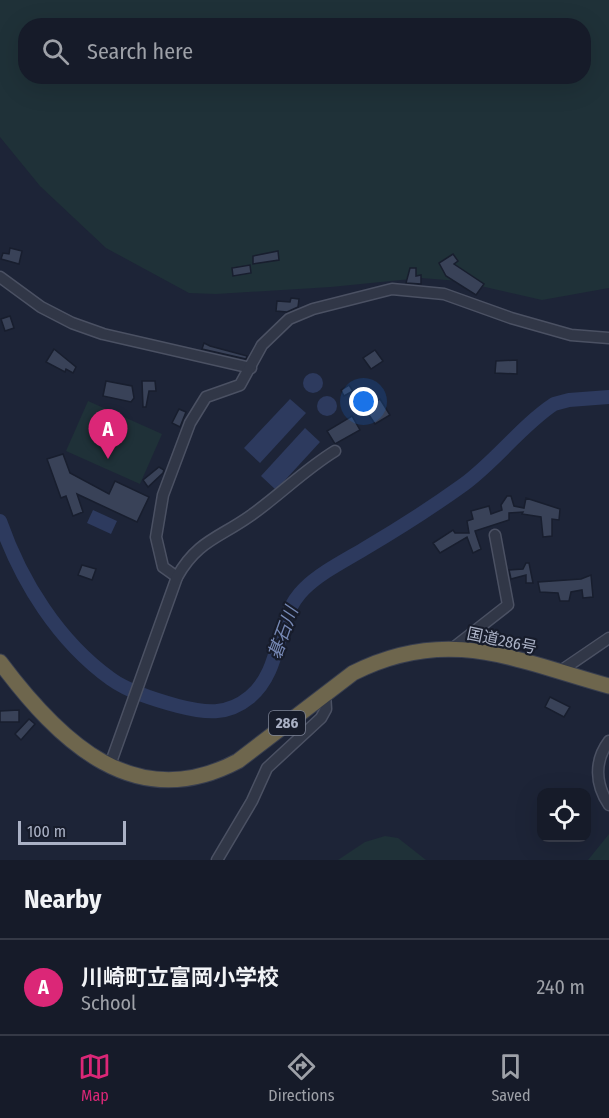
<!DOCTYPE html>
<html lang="en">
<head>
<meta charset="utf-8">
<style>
	body { margin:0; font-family:"Fira Sans Condensed","Noto Sans JP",sans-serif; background:#1f2431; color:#f1f3f6 }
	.controls { position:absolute; right:18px; bottom:18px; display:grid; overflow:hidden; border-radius:12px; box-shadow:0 6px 24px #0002 }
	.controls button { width:54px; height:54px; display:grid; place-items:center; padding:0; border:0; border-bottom:2px solid #353946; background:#161b29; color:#f1f3f6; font:30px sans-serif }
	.scale { position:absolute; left:18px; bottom:15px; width:108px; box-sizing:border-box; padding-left:6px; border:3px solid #aab1c5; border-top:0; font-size:16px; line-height:21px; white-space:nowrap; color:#aab1c5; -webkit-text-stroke:4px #171c2b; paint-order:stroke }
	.you { position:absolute; left:364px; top:402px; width:21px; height:21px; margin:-15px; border:4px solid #fff; border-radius:50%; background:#1a73e8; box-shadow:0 0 0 9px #1a73e833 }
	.badge { display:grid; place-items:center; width:39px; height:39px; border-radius:50%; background:#db2777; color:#fff; font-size:20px; font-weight:700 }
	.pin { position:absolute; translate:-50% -50px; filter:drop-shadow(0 2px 3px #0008) }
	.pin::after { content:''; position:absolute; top:32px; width:21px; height:18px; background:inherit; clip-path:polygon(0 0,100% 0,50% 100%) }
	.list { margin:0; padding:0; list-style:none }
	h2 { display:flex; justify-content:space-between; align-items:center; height:78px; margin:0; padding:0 24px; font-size:26px }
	h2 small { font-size:20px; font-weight:400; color:#9ea1a8 }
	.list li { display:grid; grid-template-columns:39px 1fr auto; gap:18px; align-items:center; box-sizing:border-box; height:96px; padding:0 24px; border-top:2px solid #353946 }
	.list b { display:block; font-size:22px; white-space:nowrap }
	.list p { margin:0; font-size:20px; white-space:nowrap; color:#9ea1a8 }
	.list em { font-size:20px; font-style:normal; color:#9ea1a8 }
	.icon { flex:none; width:33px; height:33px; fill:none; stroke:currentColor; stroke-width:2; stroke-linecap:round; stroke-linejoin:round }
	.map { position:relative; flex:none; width:609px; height:860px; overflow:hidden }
	.search { position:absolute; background:#161b29; box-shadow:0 6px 24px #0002; left:18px; right:18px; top:18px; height:66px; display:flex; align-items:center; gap:15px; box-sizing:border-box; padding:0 21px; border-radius:24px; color:#9ea1a8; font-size:22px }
	.sheet { height:174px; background:#161b29 }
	nav { display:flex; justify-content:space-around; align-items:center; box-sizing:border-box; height:84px; border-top:2px solid #353946; background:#161b29; font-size:16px; color:#9ea1a8 }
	nav a { display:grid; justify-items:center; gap:3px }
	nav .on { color:#db2777 }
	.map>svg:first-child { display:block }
	.green { fill:#1f3138; fill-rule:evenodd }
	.water { fill:#2d3a5e }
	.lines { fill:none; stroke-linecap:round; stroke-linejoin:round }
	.river { stroke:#2d3a5e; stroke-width:14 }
	.building { fill:#394258; stroke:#181e2e; stroke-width:1.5 }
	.minor-casing { stroke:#4b5163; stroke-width:13 }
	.highway-casing { stroke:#383e4f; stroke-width:17 }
	.minor { stroke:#313747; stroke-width:10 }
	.highway { stroke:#6e664d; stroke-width:15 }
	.labels { text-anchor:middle; stroke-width:4.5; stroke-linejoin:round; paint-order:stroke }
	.shield { fill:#171c2b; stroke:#7e8497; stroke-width:1.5 }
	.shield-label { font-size:15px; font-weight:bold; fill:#aab1c5 }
	.street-label { font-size:16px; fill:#aab1c5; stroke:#171c2b }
	.water-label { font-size:18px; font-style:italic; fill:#7789b5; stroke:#171c2b }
</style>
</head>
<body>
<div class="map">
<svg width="609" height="860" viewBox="0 0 609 860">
	<rect width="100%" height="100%" fill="#1d2437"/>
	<g class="green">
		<path d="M0,0H609V288L542,300L459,281L421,278L331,287L216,294L189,293L106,248L40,186L0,137ZM26,26H584V76H26Z"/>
		<path d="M88,401L162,434L140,484L66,451Z"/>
		<path d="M609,834V860H588Z"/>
		<path d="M385,836L398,838L426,860H338L365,842Z"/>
	</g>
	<g class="water">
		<circle cx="313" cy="383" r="10"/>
		<circle cx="327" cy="406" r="10"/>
		<path d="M290,399L306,413L260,463L244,448Z"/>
		<path d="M305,428L320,442L276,490L261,476Z"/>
		<path d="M93,510L117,521L111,534L87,523Z"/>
	</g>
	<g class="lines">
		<path class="river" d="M0,521C21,581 58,641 111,679C129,692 156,700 178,706C205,713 227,716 250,697C284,668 274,618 304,589C320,573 344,561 364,549C398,529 431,508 463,485C496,461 521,426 554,404L569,400L609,397"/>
	</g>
	<g class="building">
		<path d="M10,248L22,251L19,264L1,259L3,253L9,254Z"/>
		<path d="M278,251L279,260L253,264V256Z"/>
		<path d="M453,254L458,261L454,264L484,284L476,295L446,276L439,263Z"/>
		<path d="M250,265L251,273L233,276L232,268Z"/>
		<path d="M410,268H416V276L421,275V284L406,283Z"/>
		<path d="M291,298L299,299L298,307L287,312L276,311L277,301L290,302Z"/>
		<path d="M10,316L14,328L5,331L1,319Z"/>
		<path d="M204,343L210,346L247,356L246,359L202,349Z"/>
		<path d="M54,349L76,367L73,373L66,369L65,372L46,362Z"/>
		<path d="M375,350L383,361L371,369L363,358Z"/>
		<path d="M517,360V374L495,373L496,361Z"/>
		<path d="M106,381L132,386L134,398L131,402L103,396Z"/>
		<path d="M142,381H155L156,391H149L146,407H143Z"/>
		<path d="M349,385L353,391L344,396L341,390Z"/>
		<path d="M380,399L390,415L375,424L365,409Z"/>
		<path d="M179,409L186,412L180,427L172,423Z"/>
		<path d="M352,416L360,430L335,444L327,431Z"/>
		<path d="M63,454L70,473L109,494L115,481L149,497L137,522L77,494L83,512L73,516L66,496L61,498L47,459Z"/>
		<path d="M159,467L164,470L163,473L148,487L143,480Z"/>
		<path d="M507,496H511L514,506L524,508L526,498L560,509L559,520L552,519V536L543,537L541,517L522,514L523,512L509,513V520L475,531L481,549L473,553L467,537L440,553L433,543L453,530L455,533H469L467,521L473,519L471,511L489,506L491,514L502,510L501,505Z"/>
		<path d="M526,563H529L533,583H526V575L511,579L509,570L523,569Z"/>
		<path d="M82,565L96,569L92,580L78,575Z"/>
		<path d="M591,575L593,597L583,598L582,590L571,592L569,601H560L558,593L540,592L538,582L581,579Z"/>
		<path d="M550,697L570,707L564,717L545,707Z"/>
		<path d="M19,710V722H0V711Z"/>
		<path d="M29,719L35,724L21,740L15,734Z"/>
	</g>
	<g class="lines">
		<g class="minor-casing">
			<g id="minor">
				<path d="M0,277L41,307L72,323L103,334L251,368"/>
				<path d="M177,577L163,567L156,537L163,495L190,423L206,397L240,385L262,345L289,319L313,309L392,289L444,294L511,318L571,335L609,338"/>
				<path d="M453,648L508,605L495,535"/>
				<path d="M559,672L609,638"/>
				<path d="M609,741C594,761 595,784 609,805"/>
				<path d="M110,765L177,577C197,541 219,538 250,516C280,495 304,470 335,451"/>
				<path d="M217,860L252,801L267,768L321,718L326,709L325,693"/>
			</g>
		</g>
		<g class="highway-casing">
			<path id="highway" d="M0,662C59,741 135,816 238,761L353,673C448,625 515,660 609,686"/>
		</g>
		<use href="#minor" class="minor"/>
		<use href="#highway" class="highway"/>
	</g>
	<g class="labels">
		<rect class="shield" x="269" y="711" width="36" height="24" rx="4.5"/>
		<g class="shield-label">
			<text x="287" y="728">286</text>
		</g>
		<g class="street-label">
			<text transform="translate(502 640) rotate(12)" y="6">国道286号</text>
		</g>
		<g class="water-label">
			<text transform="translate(283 633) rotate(-70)" y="6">碁石川</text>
		</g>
	</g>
</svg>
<div class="controls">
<button><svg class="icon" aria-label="locate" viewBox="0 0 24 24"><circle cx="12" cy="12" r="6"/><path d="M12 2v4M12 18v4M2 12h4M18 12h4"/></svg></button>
</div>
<div class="scale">100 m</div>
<div class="you"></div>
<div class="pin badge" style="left:108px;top:459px">A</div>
<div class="search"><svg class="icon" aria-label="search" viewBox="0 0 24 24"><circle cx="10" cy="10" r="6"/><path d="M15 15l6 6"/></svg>Search here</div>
</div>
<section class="sheet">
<h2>Nearby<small></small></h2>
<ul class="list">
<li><span class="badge">A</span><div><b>川崎町立富岡小学校</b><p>School</p></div><em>240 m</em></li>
</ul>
</section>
<nav>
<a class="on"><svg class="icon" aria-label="map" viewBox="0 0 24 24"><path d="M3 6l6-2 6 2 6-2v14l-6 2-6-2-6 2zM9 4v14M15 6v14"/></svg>Map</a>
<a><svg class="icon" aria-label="directions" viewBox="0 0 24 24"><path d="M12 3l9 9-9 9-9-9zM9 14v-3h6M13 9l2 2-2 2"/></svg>Directions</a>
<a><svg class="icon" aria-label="saved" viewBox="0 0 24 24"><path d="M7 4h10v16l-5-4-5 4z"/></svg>Saved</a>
</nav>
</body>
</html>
